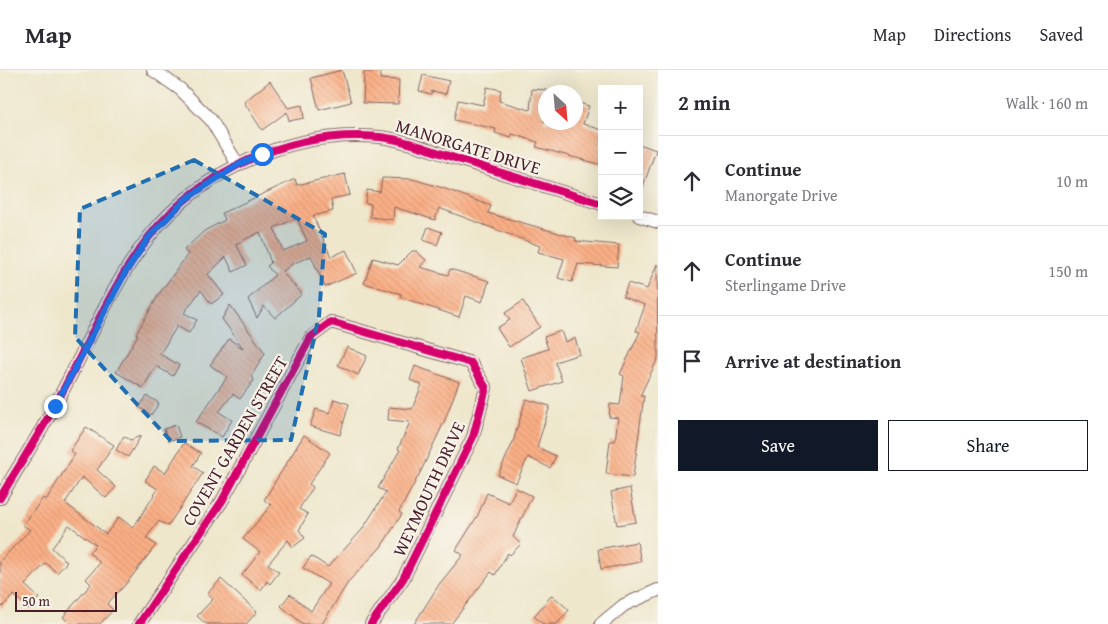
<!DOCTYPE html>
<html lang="en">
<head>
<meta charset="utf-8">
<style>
	body { margin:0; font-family:"Gentium Book Plus",serif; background:#f7f7f7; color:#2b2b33 }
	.controls { position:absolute; right:15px; top:15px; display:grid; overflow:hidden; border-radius:0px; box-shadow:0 5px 20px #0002 }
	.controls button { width:45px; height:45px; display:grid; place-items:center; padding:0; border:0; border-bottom:1px solid #e1e1e2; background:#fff; color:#2b2b33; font:25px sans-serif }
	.compass { position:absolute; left:538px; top:15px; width:45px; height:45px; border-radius:50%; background:#fff; box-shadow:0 5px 20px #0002; rotate:154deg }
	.scale { position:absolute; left:15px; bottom:12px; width:102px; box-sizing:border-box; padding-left:5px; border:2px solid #4a1f2b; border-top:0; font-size:14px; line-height:18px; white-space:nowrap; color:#4a1f2b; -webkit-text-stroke:4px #f7f3e8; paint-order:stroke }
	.stop { position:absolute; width:15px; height:15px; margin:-11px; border:4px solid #1a73e8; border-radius:50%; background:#fff }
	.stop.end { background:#1a73e8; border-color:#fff; box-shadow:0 1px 5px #0008 }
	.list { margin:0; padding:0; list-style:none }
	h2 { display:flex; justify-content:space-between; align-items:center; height:65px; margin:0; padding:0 20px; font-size:21px }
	h2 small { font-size:16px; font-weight:400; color:#7c7c81 }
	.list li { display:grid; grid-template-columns:32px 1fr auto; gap:15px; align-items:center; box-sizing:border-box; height:90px; padding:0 20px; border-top:1px solid #e1e1e2 }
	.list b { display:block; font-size:19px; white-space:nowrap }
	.list p { margin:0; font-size:16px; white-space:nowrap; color:#7c7c81 }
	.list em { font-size:16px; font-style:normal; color:#7c7c81 }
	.actions { display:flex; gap:10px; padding:15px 20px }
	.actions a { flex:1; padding:11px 0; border:1px solid #111827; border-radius:0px; text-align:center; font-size:18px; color:#111827 }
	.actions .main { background:#111827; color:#fff }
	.icon { flex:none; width:28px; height:28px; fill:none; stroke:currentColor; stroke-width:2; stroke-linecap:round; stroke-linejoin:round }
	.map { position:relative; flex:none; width:658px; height:554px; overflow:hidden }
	header { display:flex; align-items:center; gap:30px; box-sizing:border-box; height:70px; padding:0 25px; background:#fff; border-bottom:1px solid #e1e1e2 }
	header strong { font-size:24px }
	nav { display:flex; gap:28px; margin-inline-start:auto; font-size:18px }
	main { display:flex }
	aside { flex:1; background:#fff }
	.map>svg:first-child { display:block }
	.building { fill:url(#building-back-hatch); fill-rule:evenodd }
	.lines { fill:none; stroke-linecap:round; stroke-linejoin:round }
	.street-casing { stroke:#836563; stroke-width:14 }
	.street { stroke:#fff; stroke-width:12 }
	.cycleway-casing { stroke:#f7f3e8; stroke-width:11 }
	.cycleway { stroke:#d6006c; stroke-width:8 }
	.route { stroke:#1a73e8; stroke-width:6 }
	.marked { fill:#1f6fb2; fill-opacity:0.2; stroke:#1f6fb2; stroke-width:4; stroke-dasharray:10 6; stroke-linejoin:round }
	.labels { text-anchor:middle; stroke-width:4.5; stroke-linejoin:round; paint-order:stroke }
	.street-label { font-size:18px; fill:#4a1f2b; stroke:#f7f3e8 }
</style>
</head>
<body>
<header>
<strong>Map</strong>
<nav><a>Map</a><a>Directions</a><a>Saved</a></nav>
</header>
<main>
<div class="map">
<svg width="658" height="554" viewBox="0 0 658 554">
	<defs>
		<pattern id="building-back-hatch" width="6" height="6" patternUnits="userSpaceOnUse" patternTransform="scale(1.25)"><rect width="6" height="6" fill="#faaf85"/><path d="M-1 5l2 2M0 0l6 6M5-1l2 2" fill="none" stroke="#d89673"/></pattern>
	</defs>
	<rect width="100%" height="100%" fill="#f7f3e8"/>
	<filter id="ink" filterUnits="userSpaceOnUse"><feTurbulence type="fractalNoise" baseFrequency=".02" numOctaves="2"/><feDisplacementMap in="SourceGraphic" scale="10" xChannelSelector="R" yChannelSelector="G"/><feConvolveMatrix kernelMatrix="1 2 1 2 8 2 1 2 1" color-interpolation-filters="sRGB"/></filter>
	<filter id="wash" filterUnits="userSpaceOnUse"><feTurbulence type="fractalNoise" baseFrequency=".0096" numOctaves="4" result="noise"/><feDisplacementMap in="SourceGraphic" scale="20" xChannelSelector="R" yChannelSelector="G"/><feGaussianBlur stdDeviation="1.12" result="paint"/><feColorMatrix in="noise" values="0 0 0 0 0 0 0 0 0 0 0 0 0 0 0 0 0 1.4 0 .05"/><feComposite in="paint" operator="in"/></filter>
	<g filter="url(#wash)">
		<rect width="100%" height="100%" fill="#eee7cc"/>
		<g id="blocks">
			<g class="building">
				<path d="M342,0L351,32L319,40L311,8Z"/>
				<path d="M364,2H381L380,9L399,10L398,34L363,33Z"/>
				<path d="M423,5L449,11L446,24L432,21L431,24L419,21Z"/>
				<path d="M270,11L288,38L302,35L304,48L289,51L287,42L262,60L244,32Z"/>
				<path d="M487,17L501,20L499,31L530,40L532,19L547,20L544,52H576V32L589,36L583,54L602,60V95L536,77L538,72L512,64L511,68L495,63L496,59L454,50L458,30L483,35Z"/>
				<path d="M639,74L656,80L641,122H639Z"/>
				<path d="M345,104L350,125L331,129L333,141L313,146L331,187L346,180L357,203L325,217L311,186L292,194L282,202L302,224L275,248L264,236L257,248L248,229L275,205L267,196L271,193L260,162L236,174L247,195L233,202L226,187L208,204L224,225L211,234L201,220L184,243L197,250L189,263L177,256L160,284L179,295L173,306L156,296L143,318L116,302L138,265L136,264L159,224L188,184L184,180L204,161L225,150L222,143L295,109L297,115ZM297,148L307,171L283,181L274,158Z"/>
				<path d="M382,108L412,109L443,118L491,136L488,143L576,168L575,171L619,175L617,197L578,194L572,212L558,208L564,189L538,182L540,176L439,138L435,150L394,137L393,150L370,147L371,134L365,133L367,120L380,122Z"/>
				<path d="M428,157L442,162L437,175L423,170Z"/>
				<path d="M412,181H416L426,190L420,197L448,205L450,199L489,211L482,232L466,226L459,247L400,227L401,224L364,213L373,188L398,195Z"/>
				<path d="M657,194L658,288L640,326H644L633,407L606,404L610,371H615L618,348L609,347L610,334L620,335L624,306L620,304L640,262L636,261L645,235L623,227L628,213L647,219Z"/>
				<path d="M523,231L540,257L509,277L497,258L510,250L505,243Z"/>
				<path d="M230,235L265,283L251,307L254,310L240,329L233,324L219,342L232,350L222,367L196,352L227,307L210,295L229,269L244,279L222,249Z"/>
				<path d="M561,261L565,272L575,268L580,284L555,292L562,311L532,321L521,288L548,279L544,267Z"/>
				<path d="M347,277L367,286L358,305L338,295Z"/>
				<path d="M415,296L459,312L444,352L421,401L399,442L402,444L381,477L349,511L322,554H303L281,536L290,524L311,541L329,514L303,498L311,486L328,497L362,460L386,422L378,418L400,380L398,379L410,352L388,350L389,337L412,339L422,315L410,310Z"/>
				<path d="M147,326L159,333L151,345L139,337Z"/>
				<path d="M334,329L349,334L340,365L310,356L316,339L330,343Z"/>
				<path d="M526,329L550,336L537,377L556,386L550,398L528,387L516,413L498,405L513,372Z"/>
				<path d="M176,355L180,367L169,371L164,359Z"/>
				<path d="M86,357L114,375L97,400L116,417L106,428L82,407L65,433L106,464L119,447L133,458L158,419L145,411L154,396L165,403L184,373L201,383L193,396L203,403L168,456L159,451L146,468L156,475L126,514L107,534L113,540L100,554H70L63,547L91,514L86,509L100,493L89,482L96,475L69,455L52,478L67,492L57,503L46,493L25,515L39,528L29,539L14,525L0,539V491L30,460L23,455L43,428L46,430L75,384L70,381Z"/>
				<path d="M304,365L330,383L309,414L313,417L299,439L308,444L299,460L305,468L293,477L288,470L268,494L279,502L270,514L267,511L261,520L242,505L260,482L243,469L271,435L264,430Z"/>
				<path d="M124,366L130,370L141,366L128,387L116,380Z"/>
				<path d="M516,418L532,426L513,467L521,474L510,485L508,483L495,505L491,502L451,554H414L440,513L463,485L456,480L478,445L487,423L509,433Z"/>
				<path d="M630,418L636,452L617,455L611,422Z"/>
				<path d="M637,472L641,492L601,499L598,479Z"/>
				<path d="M221,509L257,542L246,554H206L197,546L213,529L207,524Z"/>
				<path d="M552,525L569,540L557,554H543L534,546Z"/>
			</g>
		</g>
	</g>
	<g filter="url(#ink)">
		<use href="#blocks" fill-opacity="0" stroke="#836563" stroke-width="1"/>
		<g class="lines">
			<g class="street-casing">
				<g id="street">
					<path d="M153,0L180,19L211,50L238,95"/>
					<path d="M639,146L658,152"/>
					<path d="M0,428C18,397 38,367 55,335C86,280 109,218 148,168C202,99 293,59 380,67C407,70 435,82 461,90C508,105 555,120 602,134"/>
					<path d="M139,554L222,431L311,267L331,252L471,293L486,318L473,367L403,509L371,554"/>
					<path d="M601,554L624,535L658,520"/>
				</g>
			</g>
			<use href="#street" class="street"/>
			<g class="cycleway-casing">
				<g id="cycleway">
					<path d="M0,428C18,397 38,367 55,335C86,280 109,218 148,168C202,99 293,59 380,67C407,70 435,82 461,90C508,105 555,120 602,134"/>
					<path d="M139,554L222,431L311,267L331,252L471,293L486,318L473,367L403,509L371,554"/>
				</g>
			</g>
			<use href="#cycleway" class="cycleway"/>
		</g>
	</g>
	<g class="lines" filter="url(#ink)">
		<path class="route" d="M55,336L125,203L149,167L186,129L238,95L262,84"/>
	</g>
	<path class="marked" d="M194,90L325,164L319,246L291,370L171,371L75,267L80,139Z"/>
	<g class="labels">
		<g class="street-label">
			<text transform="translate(468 77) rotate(17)" y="6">MANORGATE DRIVE</text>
			<text transform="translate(235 371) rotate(-60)" y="6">COVENT GARDEN STREET</text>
			<text transform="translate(429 419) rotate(-65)" y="6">WEYMOUTH DRIVE</text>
		</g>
	</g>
</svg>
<div class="controls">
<button>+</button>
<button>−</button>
<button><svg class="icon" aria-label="layers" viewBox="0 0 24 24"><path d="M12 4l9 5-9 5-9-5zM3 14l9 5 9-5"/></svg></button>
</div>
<svg class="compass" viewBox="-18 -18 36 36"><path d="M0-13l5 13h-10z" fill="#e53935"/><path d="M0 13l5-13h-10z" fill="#7c7c81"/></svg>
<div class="scale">50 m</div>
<div class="stop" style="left:262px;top:84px"></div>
<div class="stop end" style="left:55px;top:336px"></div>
</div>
<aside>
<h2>2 min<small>Walk · 160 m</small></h2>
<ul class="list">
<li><svg class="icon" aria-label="ahead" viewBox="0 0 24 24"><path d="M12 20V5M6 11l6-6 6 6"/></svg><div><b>Continue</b><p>Manorgate Drive</p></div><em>10 m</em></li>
<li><svg class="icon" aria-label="ahead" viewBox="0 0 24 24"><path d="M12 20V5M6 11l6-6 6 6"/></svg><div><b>Continue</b><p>Sterlingame Drive</p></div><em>150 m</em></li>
<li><svg class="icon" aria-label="arrive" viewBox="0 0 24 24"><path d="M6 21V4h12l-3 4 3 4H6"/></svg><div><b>Arrive at destination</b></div></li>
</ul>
<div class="actions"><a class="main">Save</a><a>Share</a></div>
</aside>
</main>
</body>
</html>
